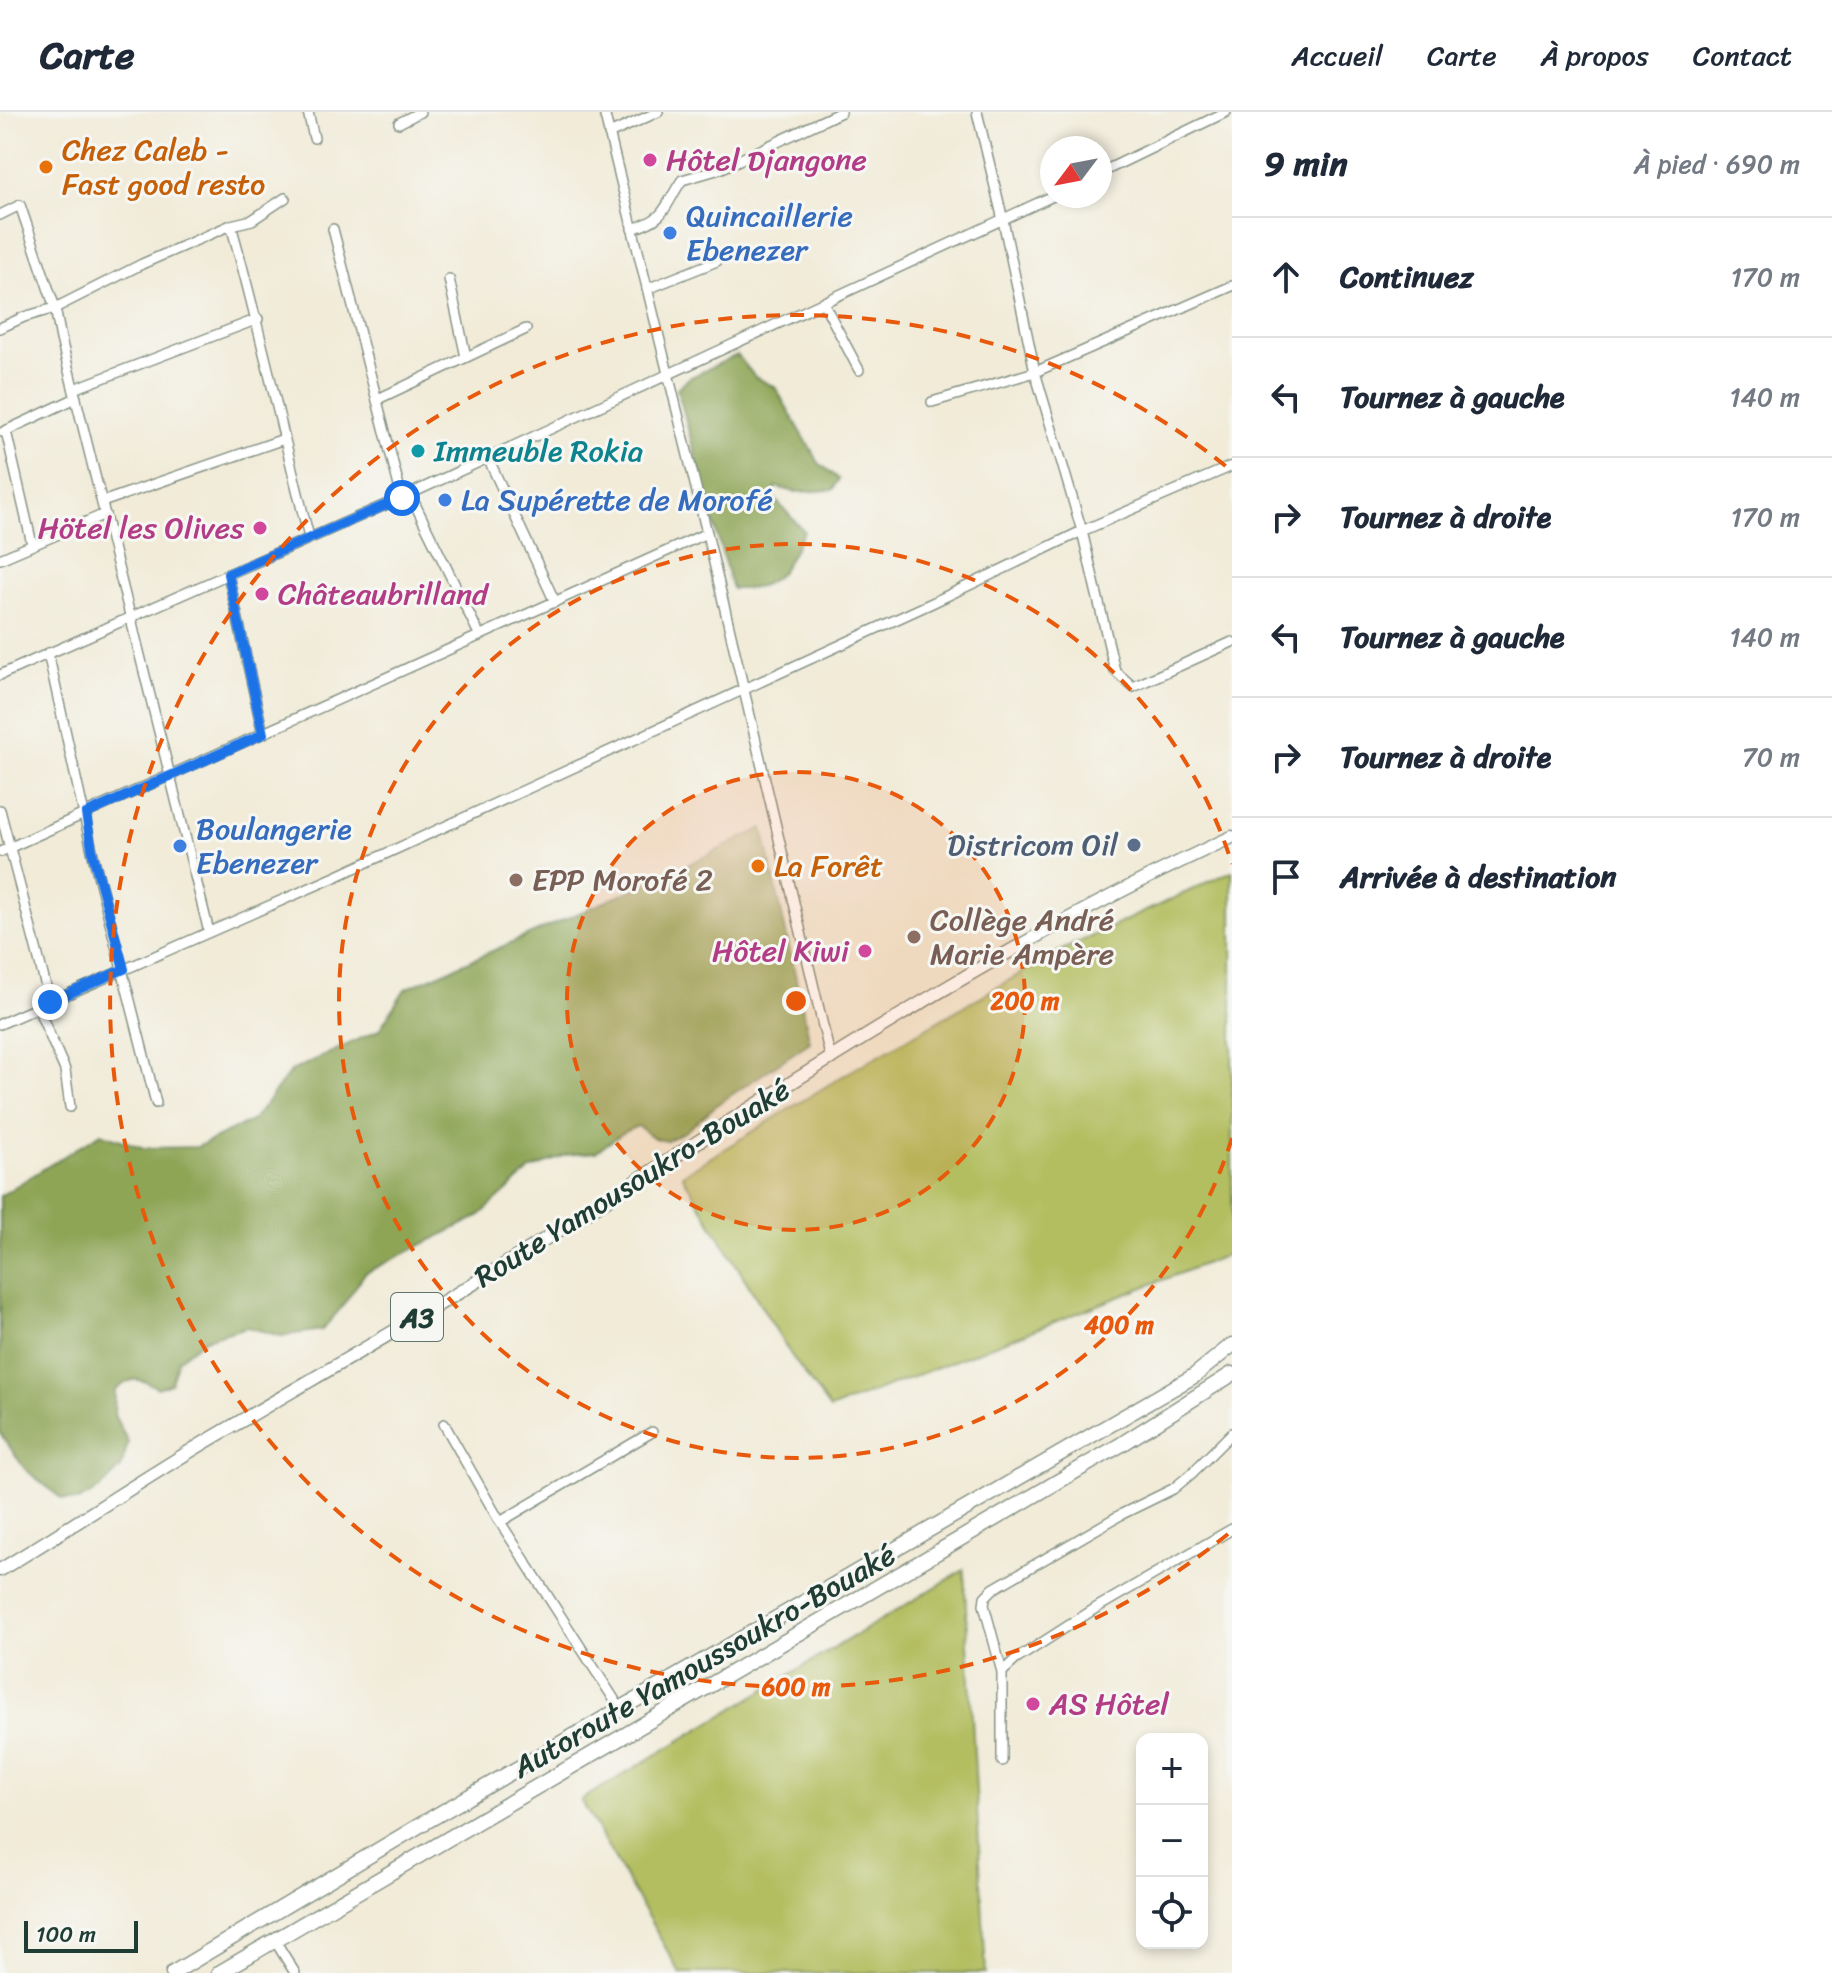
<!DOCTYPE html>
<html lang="fr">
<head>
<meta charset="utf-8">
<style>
	body { margin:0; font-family:Sriracha,sans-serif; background:#f6f6f7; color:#1f2937 }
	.controls { position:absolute; right:24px; bottom:24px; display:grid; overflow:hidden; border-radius:16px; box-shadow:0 4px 12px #0003 }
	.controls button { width:72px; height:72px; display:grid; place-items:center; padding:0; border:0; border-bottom:2px solid #e0e1e3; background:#fff; color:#1f2937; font:40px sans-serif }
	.compass { position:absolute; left:1040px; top:24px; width:72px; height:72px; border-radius:50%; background:#fff; box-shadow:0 4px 12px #0003; rotate:238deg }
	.scale { position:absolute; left:24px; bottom:20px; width:114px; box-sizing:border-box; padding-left:8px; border:4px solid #1f3d34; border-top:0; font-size:22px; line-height:28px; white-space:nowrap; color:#1f3d34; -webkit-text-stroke:6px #f6f6f2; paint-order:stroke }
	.stop { position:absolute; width:24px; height:24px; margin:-18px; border:6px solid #1a73e8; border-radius:50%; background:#fff }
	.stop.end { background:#1a73e8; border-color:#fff; box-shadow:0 2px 8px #0008 }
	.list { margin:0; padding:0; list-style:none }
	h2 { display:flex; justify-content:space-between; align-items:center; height:104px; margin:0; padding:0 32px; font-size:34px }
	h2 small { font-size:26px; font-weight:400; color:#747a83 }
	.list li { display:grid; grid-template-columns:52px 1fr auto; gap:24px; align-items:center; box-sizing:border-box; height:120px; padding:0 32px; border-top:2px solid #e0e1e3 }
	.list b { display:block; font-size:30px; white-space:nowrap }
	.list em { font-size:26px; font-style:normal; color:#747a83 }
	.icon { flex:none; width:44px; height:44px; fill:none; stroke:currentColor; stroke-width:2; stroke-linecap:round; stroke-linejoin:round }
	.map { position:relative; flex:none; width:1232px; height:1861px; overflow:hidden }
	header { display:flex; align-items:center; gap:48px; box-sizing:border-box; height:112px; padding:0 40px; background:#fff; border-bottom:2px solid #e0e1e3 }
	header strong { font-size:38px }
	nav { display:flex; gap:44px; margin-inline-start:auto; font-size:28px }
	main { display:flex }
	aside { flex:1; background:#fff }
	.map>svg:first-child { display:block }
	.green { fill:#b3be60; stroke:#697e4a; stroke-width:2 }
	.forest { fill:#8ea556; stroke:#567145; stroke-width:2 }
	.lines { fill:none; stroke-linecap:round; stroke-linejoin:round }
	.minor-casing { stroke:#889486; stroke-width:12 }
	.major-casing { stroke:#889486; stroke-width:15 }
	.highway-casing { stroke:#889486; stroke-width:17 }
	.minor { stroke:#fff; stroke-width:9 }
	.major { stroke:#fff; stroke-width:12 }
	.highway { stroke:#fff; stroke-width:14 }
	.route { stroke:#1a73e8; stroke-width:10 }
	.ring { fill:none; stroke:#e8590c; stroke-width:4; stroke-dasharray:14 10 }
	.hotel-dot { fill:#d1479c; stroke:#f6f6f2; stroke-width:3 }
	.food-dot { fill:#e8710a; stroke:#f6f6f2; stroke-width:3 }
	.shop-dot { fill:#3f7fe0; stroke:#f6f6f2; stroke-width:3 }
	.culture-dot { fill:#0f9aa8; stroke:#f6f6f2; stroke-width:3 }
	.service-dot { fill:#5c6f8a; stroke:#f6f6f2; stroke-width:3 }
	.education-dot { fill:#8d6e63; stroke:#f6f6f2; stroke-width:3 }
	.labels { text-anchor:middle; stroke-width:6; stroke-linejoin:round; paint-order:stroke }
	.shield { fill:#f6f6f2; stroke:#60746d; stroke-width:2 }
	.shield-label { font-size:28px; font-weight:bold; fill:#1f3d34 }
	.food-label { font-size:30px; fill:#c56008; stroke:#f6f6f2; text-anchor:start }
	.hotel-label { font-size:30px; fill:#b23c85; stroke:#f6f6f2; text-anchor:start }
	.shop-label { font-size:30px; fill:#366cbe; stroke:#f6f6f2; text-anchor:start }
	.culture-label { font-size:30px; fill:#0d838f; stroke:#f6f6f2; text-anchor:start }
	.service-label { font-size:30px; fill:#4e5e75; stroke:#f6f6f2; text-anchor:end }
	.education-label { font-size:30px; fill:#785e54; stroke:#f6f6f2; text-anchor:start }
	.street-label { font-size:30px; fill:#1f3d34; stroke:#f6f6f2 }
	.centre { fill:#e8590c; stroke:#f6f6f2; stroke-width:4 }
	.ring-label { font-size:24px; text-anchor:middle; font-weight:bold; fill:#e8590c; stroke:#f6f6f2; stroke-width:6; stroke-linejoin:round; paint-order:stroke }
</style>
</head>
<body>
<header>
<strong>Carte</strong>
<nav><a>Accueil</a><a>Carte</a><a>À propos</a><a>Contact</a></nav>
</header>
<main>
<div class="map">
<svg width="1232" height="1861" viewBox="0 0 1232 1861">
	<rect width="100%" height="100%" fill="#f6f6f2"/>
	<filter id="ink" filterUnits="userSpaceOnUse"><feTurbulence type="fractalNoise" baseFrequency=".0125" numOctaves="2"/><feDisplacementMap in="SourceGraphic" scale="16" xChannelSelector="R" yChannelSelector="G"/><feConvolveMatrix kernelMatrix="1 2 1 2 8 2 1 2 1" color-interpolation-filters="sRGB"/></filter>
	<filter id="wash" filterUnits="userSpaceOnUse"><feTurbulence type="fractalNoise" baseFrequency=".006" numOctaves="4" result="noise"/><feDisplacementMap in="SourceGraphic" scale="32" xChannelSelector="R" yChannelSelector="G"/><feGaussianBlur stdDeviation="1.8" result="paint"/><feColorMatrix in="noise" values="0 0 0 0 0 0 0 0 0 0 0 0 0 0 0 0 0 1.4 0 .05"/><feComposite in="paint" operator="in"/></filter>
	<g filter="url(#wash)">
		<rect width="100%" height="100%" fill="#f1ebd8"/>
		<g class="green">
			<path d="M1232,759V1141L830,1297L791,1243L682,1063L846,962L1060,839Z"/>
			<path d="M964,1458L986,1861H680L581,1688Z"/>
		</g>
		<g class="forest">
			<path d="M737,243L755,265L775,275L819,351L839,367L833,378L795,380L776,375L771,383L804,419C784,455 780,479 732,477L677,276L689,266Z"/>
			<path d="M763,716L810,930L718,992L686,1019L666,1029L654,1026L638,1014L624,1020L596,1040L566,1043L530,1058L478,1105L365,1161L342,1195L322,1218L281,1224L247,1215L205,1227L178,1248L171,1271L158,1276C139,1265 131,1264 115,1279L114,1303L128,1330L121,1356L100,1377L78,1389L62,1387L25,1357L0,1321V1084L101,1021L144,1036L197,1035L253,1008L291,959L379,918L405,877L673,760Z"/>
		</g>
	</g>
	<g filter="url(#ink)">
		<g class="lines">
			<g class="minor-casing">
				<g id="minor">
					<path d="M308,0L314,26"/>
					<path d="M604,0L707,421L831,948"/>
					<path d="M977,0L1003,108L1035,260L1082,419L1115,559L1133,575L1232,530"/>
					<path d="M399,11L420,0"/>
					<path d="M609,22L658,0"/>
					<path d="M1100,61L1226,0"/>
					<path d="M0,103L20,93L55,196L61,227L209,820"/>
					<path d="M231,113C260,216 282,321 309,425"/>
					<path d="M333,117L402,386"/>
					<path d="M632,117C668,106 663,96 682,68L720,57L841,0"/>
					<path d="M449,167L466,245"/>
					<path d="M647,177L717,149"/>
					<path d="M823,190L859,258"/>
					<path d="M0,216L24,205L55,196L142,152L231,113L252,108L285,86"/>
					<path d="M74,277L258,207"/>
					<path d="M378,287L526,217"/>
					<path d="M932,290L1035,260L1232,174"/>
					<path d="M6,319L32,432"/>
					<path d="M3,320L76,286"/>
					<path d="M487,344L555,490"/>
					<path d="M410,382L480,524"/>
					<path d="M102,390L284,327"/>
					<path d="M0,447L105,402"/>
					<path d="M228,462L263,622"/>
					<path d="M48,541L93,743L156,991"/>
					<path d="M0,563L410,382L1053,84"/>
					<path d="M0,698L50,890"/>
					<path d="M0,740L707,421"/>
					<path d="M37,894L65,958L70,995"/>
					<path d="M0,912L335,765L932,491L1082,419L1232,354"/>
					<path d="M444,1312L500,1410L621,1598"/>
					<path d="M500,1410L652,1320"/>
					<path d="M1002,1560L984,1493L985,1485L993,1477L1122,1402L1173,1377L1191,1362L1232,1321"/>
					<path d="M1002,1649V1560L1015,1548L1096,1496L1232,1417"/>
					<path d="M274,1827L295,1861"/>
				</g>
			</g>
			<g class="major-casing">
				<path id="major" d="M0,1458C68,1417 134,1373 202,1332C315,1265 431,1200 542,1129C767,987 989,836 1232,725"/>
			</g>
			<g class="highway-casing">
				<g id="highway">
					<path d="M173,1861L427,1709L1194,1264L1232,1233"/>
					<path d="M219,1861L1122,1332L1232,1262"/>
				</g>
			</g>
			<use href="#minor" class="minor"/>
			<use href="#major" class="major"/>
			<use href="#highway" class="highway"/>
		</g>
	</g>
	<g class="lines" filter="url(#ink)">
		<path class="route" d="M50,890L124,857L93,743L86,702L263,622L228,462L402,386"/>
	</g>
	<circle cx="796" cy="889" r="229" fill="#e8590c" fill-opacity=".12"/>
	<g class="ring">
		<circle cx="796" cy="889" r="229"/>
		<path d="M1232 1026A457 457 0 1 1 1232 752"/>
		<path d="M1228 1422A686 686 0 1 1 1228 356"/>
	</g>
	<g class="hotel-dot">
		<circle cx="650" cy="48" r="8"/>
		<circle cx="260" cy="416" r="8"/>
		<circle cx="262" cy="482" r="8"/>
		<circle cx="865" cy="839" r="8"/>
		<circle cx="1033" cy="1592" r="8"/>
	</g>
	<g class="food-dot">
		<circle cx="46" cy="55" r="8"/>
		<circle cx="758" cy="754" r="8"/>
	</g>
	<g class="shop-dot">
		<circle cx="670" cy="121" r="8"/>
		<circle cx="445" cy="388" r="8"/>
		<circle cx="180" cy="734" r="8"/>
	</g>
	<circle class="culture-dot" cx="418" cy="339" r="8"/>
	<circle class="service-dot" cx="1134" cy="733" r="8"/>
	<g class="education-dot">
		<circle cx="516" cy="768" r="8"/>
		<circle cx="914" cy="825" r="8"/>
	</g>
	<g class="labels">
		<rect class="shield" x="391" y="1181" width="52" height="48" rx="6"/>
		<g class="shield-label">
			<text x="417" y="1215">A3</text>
		</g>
		<g class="food-label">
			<text x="62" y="48">Chez Caleb -<tspan x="62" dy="34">Fast good resto</tspan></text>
			<text x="774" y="764">La Forêt</text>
		</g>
		<g class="hotel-label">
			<text x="666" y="58">Hôtel Djangone</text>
			<text x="244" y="426" text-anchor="end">Hötel les Olives</text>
			<text x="278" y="492">Châteaubrilland</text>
			<text x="849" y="849" text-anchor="end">Hôtel Kiwi</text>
			<text x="1049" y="1602">AS Hôtel</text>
		</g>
		<g class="shop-label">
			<text x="686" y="114">Quincaillerie<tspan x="686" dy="34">Ebenezer</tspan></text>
			<text x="461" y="398">La Supérette de Morofé</text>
			<text x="196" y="727">Boulangerie<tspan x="196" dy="34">Ebenezer</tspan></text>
		</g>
		<g class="culture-label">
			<text x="434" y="349">Immeuble Rokia</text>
		</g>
		<g class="service-label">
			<text x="1118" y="743">Districom Oil</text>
		</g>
		<g class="education-label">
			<text x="532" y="778">EPP Morofé 2</text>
			<text x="930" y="818">Collège André<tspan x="930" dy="34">Marie Ampère</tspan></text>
		</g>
		<g class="street-label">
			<text transform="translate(632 1071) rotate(-32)" y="10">Route Yamousoukro-Bouaké</text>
			<text transform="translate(704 1549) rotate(-30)" y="10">Autoroute Yamoussoukro-Bouaké</text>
		</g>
	</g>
	<circle cx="796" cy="889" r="12" class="centre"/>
	<g class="ring-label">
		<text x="1025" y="897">200 m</text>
		<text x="1119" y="1221">400 m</text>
		<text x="796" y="1583">600 m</text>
	</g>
</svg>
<div class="controls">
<button>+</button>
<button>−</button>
<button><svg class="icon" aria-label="locate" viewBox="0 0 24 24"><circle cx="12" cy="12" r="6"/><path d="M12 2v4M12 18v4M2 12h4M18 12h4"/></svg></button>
</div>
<svg class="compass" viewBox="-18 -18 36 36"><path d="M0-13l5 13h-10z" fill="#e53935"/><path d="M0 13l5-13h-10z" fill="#747a83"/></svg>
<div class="scale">100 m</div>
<div class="stop" style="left:402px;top:386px"></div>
<div class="stop end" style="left:50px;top:890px"></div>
</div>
<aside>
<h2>9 min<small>À pied · 690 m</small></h2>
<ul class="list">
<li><svg class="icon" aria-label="ahead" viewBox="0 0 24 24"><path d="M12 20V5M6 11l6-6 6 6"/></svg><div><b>Continuez</b></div><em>170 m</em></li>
<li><svg class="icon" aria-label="left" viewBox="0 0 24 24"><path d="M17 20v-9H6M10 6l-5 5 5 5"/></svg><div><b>Tournez à gauche</b></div><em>140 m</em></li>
<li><svg class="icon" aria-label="right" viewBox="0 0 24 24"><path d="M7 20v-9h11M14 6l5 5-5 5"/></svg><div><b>Tournez à droite</b></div><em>170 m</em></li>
<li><svg class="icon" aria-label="left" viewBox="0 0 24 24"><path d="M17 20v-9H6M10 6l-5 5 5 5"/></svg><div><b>Tournez à gauche</b></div><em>140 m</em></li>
<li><svg class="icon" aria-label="right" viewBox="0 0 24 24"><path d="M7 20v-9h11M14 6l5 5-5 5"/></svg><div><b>Tournez à droite</b></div><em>70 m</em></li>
<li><svg class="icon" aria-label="arrive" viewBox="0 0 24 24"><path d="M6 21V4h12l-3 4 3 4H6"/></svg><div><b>Arrivée à destination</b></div></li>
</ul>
</aside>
</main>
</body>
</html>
